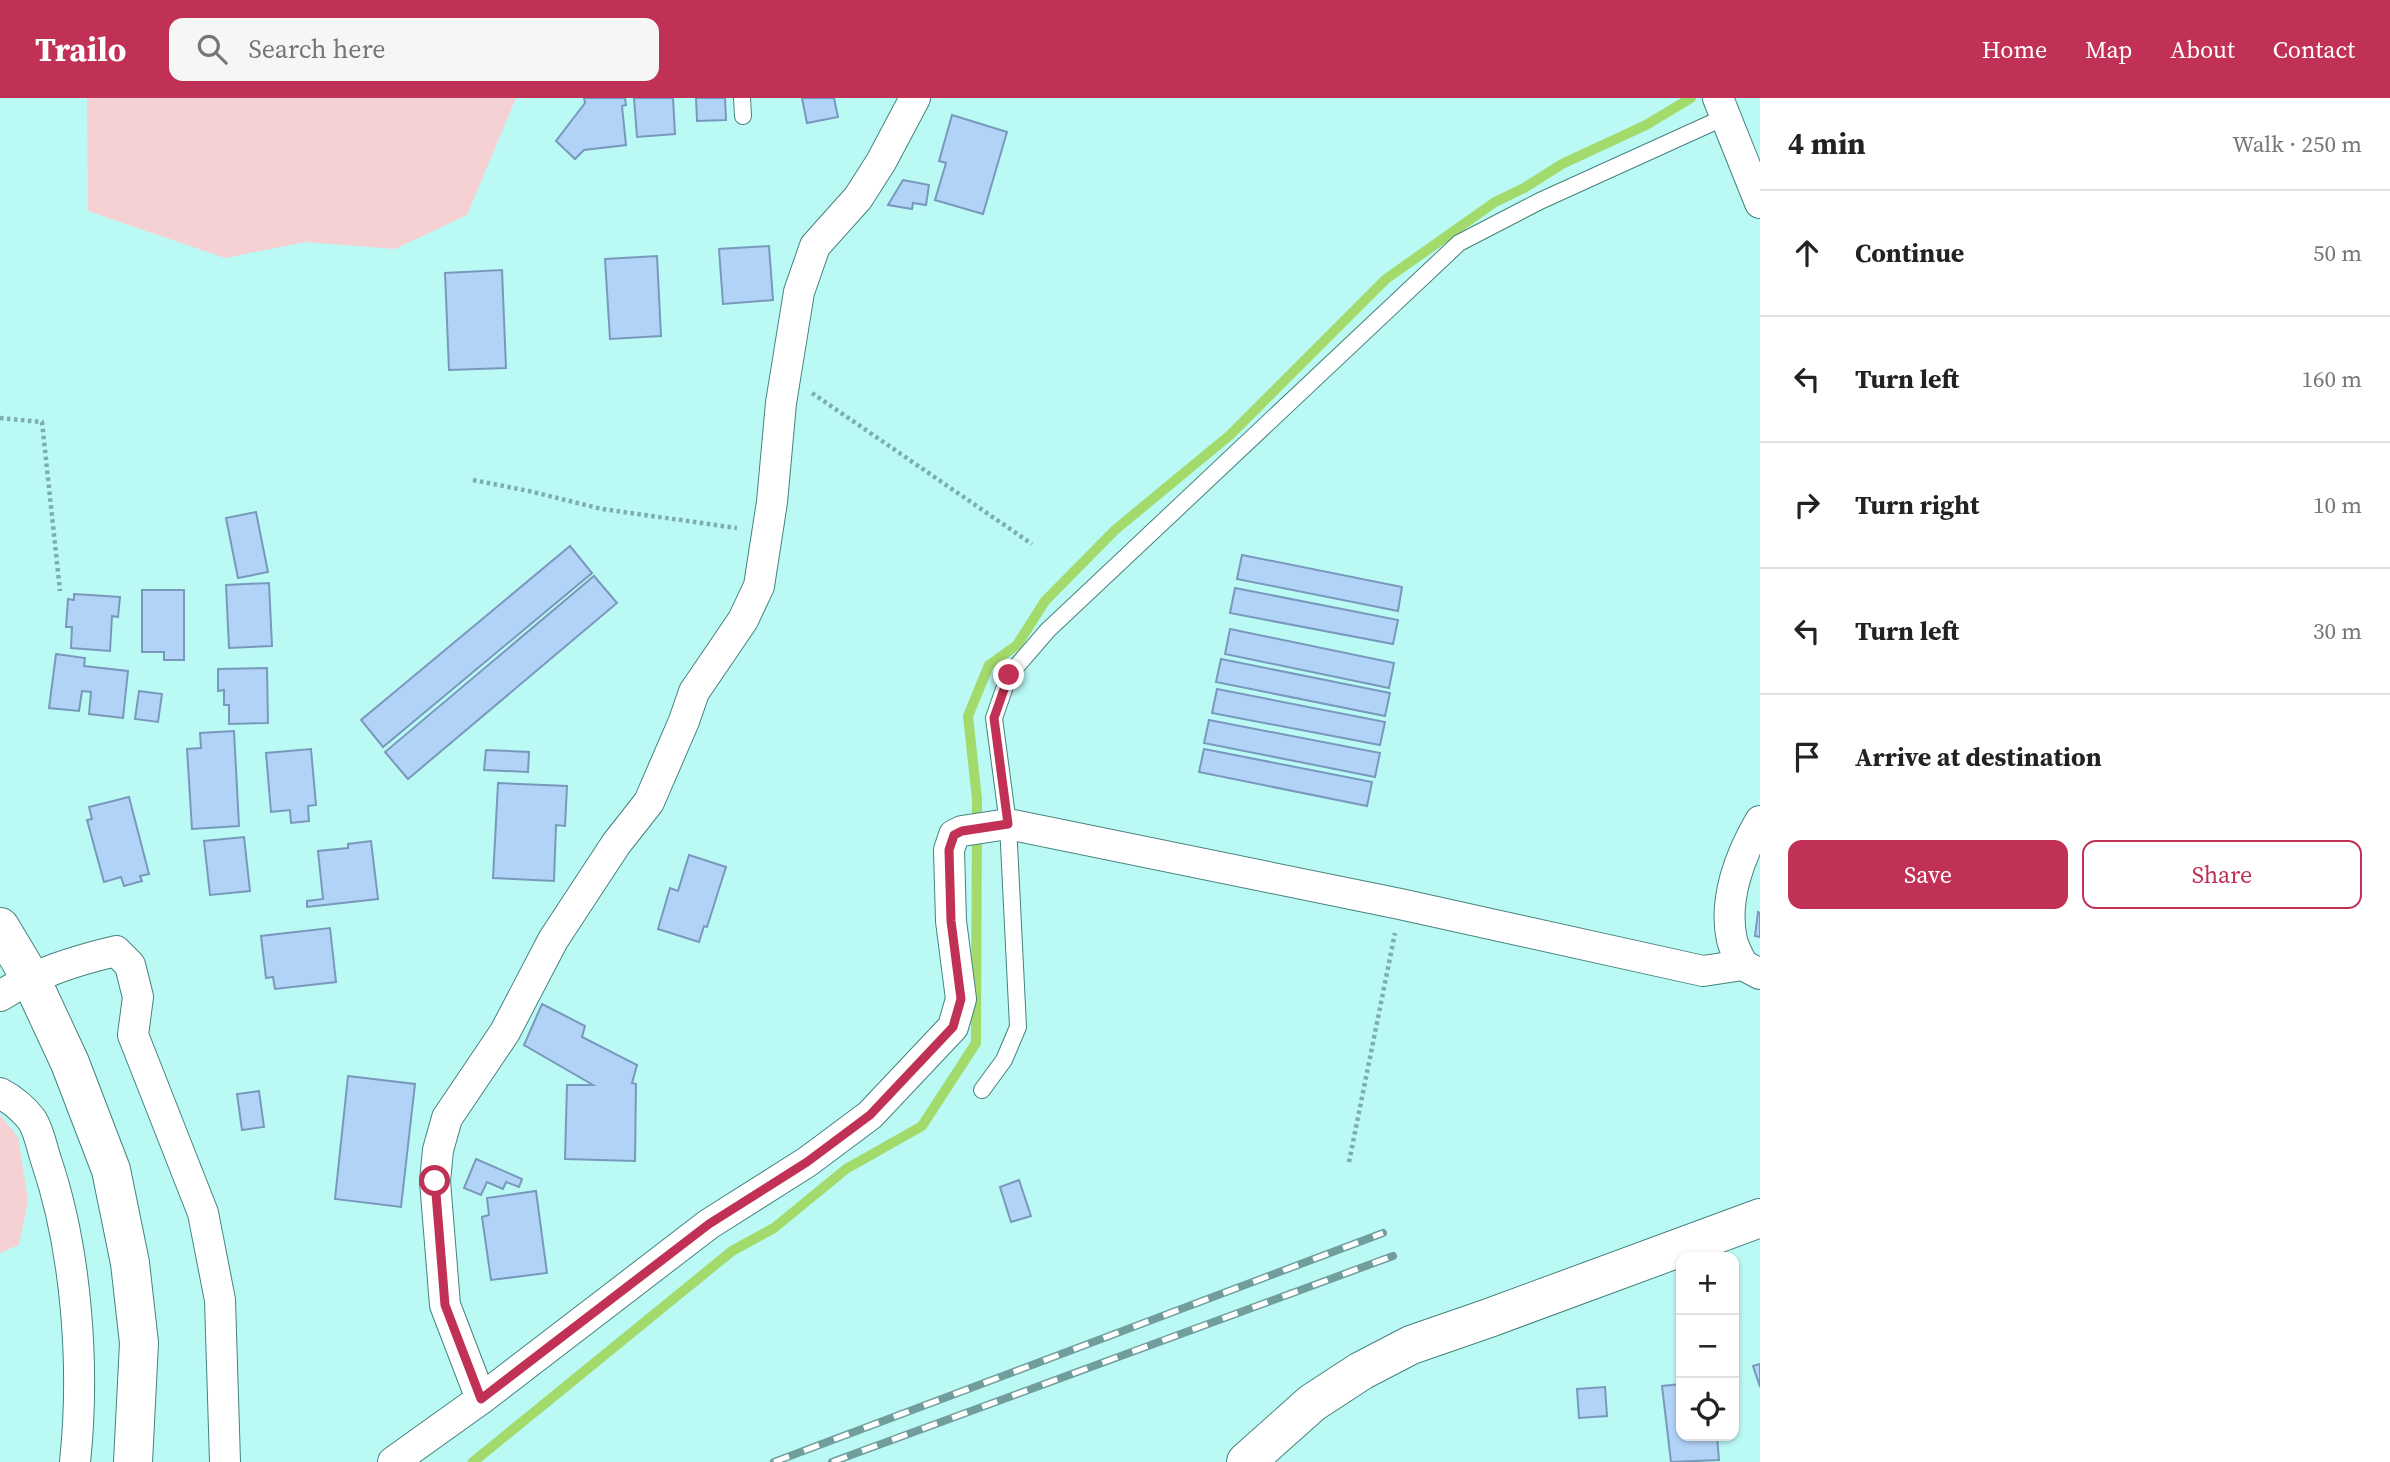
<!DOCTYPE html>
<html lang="en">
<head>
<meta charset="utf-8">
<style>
	body { margin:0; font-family:"Source Serif 4",serif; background:#f6f6f6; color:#222 }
	.controls { position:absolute; right:21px; bottom:21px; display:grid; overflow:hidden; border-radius:14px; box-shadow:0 2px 5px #0004 }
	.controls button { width:63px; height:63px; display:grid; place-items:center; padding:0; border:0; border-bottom:2px solid #e0e0e0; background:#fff; color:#222; font:35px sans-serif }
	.stop { position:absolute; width:21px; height:21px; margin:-16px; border:5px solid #c13155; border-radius:50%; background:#fff }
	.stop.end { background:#c13155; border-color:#fff; box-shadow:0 2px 7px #0008 }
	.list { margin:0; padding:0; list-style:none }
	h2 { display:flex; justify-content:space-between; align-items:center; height:91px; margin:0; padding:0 28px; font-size:30px }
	h2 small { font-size:23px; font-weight:400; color:#767676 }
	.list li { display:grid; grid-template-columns:46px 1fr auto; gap:21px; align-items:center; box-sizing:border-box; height:126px; padding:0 28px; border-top:2px solid #e0e0e0 }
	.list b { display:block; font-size:26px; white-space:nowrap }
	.list em { font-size:23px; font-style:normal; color:#767676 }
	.actions { display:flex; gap:14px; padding:21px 28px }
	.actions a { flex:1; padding:16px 0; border:2px solid #c13155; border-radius:14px; text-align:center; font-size:24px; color:#c13155 }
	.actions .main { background:#c13155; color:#fff }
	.icon { flex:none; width:38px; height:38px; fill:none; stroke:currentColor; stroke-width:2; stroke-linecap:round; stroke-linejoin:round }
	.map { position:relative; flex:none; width:1760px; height:1364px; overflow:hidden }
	header { display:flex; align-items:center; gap:42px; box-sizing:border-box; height:98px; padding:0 35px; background:#c13155; color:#fff }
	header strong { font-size:33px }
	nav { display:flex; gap:38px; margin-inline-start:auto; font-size:24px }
	.search { width:490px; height:63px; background:#f6f6f6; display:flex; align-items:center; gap:18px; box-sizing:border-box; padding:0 24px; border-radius:14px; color:#767676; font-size:26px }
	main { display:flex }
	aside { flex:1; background:#fff }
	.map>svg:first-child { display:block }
	.green { fill:#f5d1d4 }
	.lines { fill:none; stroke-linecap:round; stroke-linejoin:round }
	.stream { stroke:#a2da6c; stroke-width:10 }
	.building { fill:#b2d3f8; stroke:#7999bc; stroke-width:2 }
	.lane-casing { stroke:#46827f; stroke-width:18 }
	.street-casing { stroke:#46827f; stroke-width:32 }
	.secondary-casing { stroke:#46827f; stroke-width:40 }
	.path { stroke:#7eaeab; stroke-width:4.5; stroke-dasharray:3.5 3.5; stroke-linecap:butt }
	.lane { stroke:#fff; stroke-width:16 }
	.street { stroke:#fff; stroke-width:30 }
	.secondary { stroke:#fff; stroke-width:38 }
	.rail-casing { stroke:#719e9c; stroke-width:8 }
	.rail { stroke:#fff; stroke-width:5; stroke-dasharray:16; stroke-linecap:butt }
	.route { stroke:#c13155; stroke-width:9 }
</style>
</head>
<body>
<header>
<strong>Trailo</strong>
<div class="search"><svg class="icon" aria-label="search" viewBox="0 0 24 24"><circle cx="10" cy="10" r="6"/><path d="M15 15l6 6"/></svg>Search here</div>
<nav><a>Home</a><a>Map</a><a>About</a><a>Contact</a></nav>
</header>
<main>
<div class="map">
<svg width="1760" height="1364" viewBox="0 0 1760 1364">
	<rect width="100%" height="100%" fill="#bbf9f5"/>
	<g class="green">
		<path d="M87,0H516L467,117L395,151L305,144L225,160L88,113Z"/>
		<path d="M0,1017L18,1039L28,1102L19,1147L0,1155Z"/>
	</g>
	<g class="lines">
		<path class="stream" d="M473,1364L732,1153L774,1130L846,1071L922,1028L976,945L977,701L968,618L989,567L1017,547L1045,503L1115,432L1230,337L1386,181L1495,104L1524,90L1562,66L1646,27L1691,0"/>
	</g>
	<g class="building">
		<path d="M584,0H625L626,7L622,8L626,47L584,52L575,61L556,43L585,5Z"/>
		<path d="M634,0H673L675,36L637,39Z"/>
		<path d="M696,0H725L726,22L697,23Z"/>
		<path d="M802,0H834L838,19L807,25Z"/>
		<path d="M952,17L1007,34L983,116L935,102L946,65L939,63Z"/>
		<path d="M903,82L929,87L926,107L913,105L912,111L888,107Z"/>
		<path d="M769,148L773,202L723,206L719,151Z"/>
		<path d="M657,158L661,238L610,241L605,161Z"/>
		<path d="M502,172L506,270L449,272L445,175Z"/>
		<path d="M256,414L268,474L238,480L226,420Z"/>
		<path d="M570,448L592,475L383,649L361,622Z"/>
		<path d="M1242,457L1402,489L1398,513L1237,481Z"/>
		<path d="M594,478L617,505L408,681L385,654Z"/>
		<path d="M269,485L272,548L229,550L226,487Z"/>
		<path d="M1235,490L1398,522L1393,546L1230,515Z"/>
		<path d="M142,492H184V562H164V554H142Z"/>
		<path d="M74,496L120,499L118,519L112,518L110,553L71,550L72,529H66L68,501L74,502Z"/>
		<path d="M1230,531L1394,565L1389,590L1225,556Z"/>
		<path d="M56,556L85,560L84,568L128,573L123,620L89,616L91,594L82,593L79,613L49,610Z"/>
		<path d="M1221,561L1390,595L1385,618L1216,584Z"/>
		<path d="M267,570L268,625L229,626V607H224V592L218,593V571Z"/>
		<path d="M1217,591L1385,624L1380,647L1212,615Z"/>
		<path d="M139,593L162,596L158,624L135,621Z"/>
		<path d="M1209,622L1380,655L1375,679L1204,645Z"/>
		<path d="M234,633L239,728L192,731L187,651L201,650L200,635Z"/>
		<path d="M311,651L316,707L308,708L309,723L291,725L290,712L271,714L266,655Z"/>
		<path d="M1204,651L1372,684L1367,708L1199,674Z"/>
		<path d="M486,652L529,654L528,674L484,672Z"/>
		<path d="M498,685L567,688L565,728L556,727L554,783L493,780Z"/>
		<path d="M129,699L149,776L140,778L142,783L124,788L121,779L104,784L87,722L92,721L89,709Z"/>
		<path d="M244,739L250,793L210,797L204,743Z"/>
		<path d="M371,743L378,801L307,809V803L323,801L318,753L348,750V746Z"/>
		<path d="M689,757L726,769L707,829L704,828L699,844L658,831L670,790L678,793Z"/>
		<path d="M1758,814L1760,815V839L1755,838Z"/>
		<path d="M330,830L336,884L275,891L273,879L266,880L261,838Z"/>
		<path d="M542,906L585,928L582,939L637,967L632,985L636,986L635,1063L565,1061L567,987H593L524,947Z"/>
		<path d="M348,978L415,986L401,1109L335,1101Z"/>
		<path d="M259,993L264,1029L242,1032L237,996Z"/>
		<path d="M476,1061L522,1081L519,1089L506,1084L503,1091L487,1084L481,1097L464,1090Z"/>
		<path d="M1019,1082L1031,1118L1011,1124L1000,1089Z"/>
		<path d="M536,1093L547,1175L491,1182L482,1119L489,1117L487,1100Z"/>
		<path d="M1760,1266V1289L1753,1268Z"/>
		<path d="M1681,1286V1338H1717L1719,1362L1671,1364L1662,1288Z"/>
		<path d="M1605,1289L1607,1318L1579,1320L1577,1291Z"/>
	</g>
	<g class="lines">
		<g class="lane-casing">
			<g id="lane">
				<path d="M742,0L743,18"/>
				<path d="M982,992L1004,962L1018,929L1008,726L994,620L1009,577L1048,532L1459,145L1540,103L1725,19"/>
			</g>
		</g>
		<g class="street-casing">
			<g id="street">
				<path d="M1718,0L1760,105"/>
				<path d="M1743,867C1739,859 1734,851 1732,842C1723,802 1740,757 1760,723"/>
				<path d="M0,898C36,875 74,863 116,853L130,867L138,899L133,937L203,1115L220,1202L225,1364"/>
				<path d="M0,995C13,1002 23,1010 32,1022C39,1033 42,1050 46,1062C77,1153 85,1270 75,1364"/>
				<path d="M481,1301L445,1207L435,1083L438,1052L447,1020L505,934L553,842L616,746L649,704L684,623L694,594L743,522L759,488L772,404L781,305L799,194L815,148L858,100L881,64L915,0"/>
				<path d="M393,1364L481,1301L709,1126L807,1064L870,1017L953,929L961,901L951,823L949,752L954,737L962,733L1008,726L1400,806L1703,873L1743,867L1760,876"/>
			</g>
		</g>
		<g class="secondary-casing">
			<g id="secondary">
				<path d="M0,829L30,879L70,965L111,1072L130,1165L139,1245L133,1364"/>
				<path d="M1246,1364L1312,1305L1361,1273L1411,1247L1489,1220L1760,1120"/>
			</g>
		</g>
		<g class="path">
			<path d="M812,295L1032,446"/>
			<path d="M0,320L42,324L60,493"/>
			<path d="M473,382L529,393L602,411L737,430"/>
			<path d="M1349,1064L1395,835"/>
		</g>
		<use href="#lane" class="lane"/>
		<use href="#street" class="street"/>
		<use href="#secondary" class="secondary"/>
		<g class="rail-casing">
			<g id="rail">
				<path d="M774,1364L1383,1135"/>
				<path d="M832,1364L1393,1158"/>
			</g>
		</g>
		<use href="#rail" class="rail"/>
	</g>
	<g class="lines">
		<path class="route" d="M435,1083L445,1207L481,1301L709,1126L807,1064L870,1017L953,929L961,901L951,823L949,752L954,737L962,733L1008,726L994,620L1009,577"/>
	</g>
</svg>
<div class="controls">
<button>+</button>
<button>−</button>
<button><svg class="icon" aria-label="locate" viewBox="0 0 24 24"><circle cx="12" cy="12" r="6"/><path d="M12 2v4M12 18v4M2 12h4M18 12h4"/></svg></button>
</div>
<div class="stop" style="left:435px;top:1083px"></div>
<div class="stop end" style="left:1009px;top:577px"></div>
</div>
<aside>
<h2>4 min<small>Walk · 250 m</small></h2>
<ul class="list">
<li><svg class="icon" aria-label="ahead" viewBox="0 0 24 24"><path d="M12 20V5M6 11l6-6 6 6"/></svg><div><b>Continue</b></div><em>50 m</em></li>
<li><svg class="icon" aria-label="left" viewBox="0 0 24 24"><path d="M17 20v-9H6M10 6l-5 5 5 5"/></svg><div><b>Turn left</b></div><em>160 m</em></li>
<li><svg class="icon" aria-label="right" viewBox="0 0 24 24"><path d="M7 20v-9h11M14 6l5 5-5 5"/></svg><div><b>Turn right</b></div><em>10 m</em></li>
<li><svg class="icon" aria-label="left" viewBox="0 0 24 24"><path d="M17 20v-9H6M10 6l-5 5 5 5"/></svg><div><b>Turn left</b></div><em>30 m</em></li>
<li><svg class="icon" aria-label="arrive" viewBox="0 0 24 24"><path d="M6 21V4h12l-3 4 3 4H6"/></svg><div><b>Arrive at destination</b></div></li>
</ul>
<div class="actions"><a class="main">Save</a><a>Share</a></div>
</aside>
</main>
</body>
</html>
